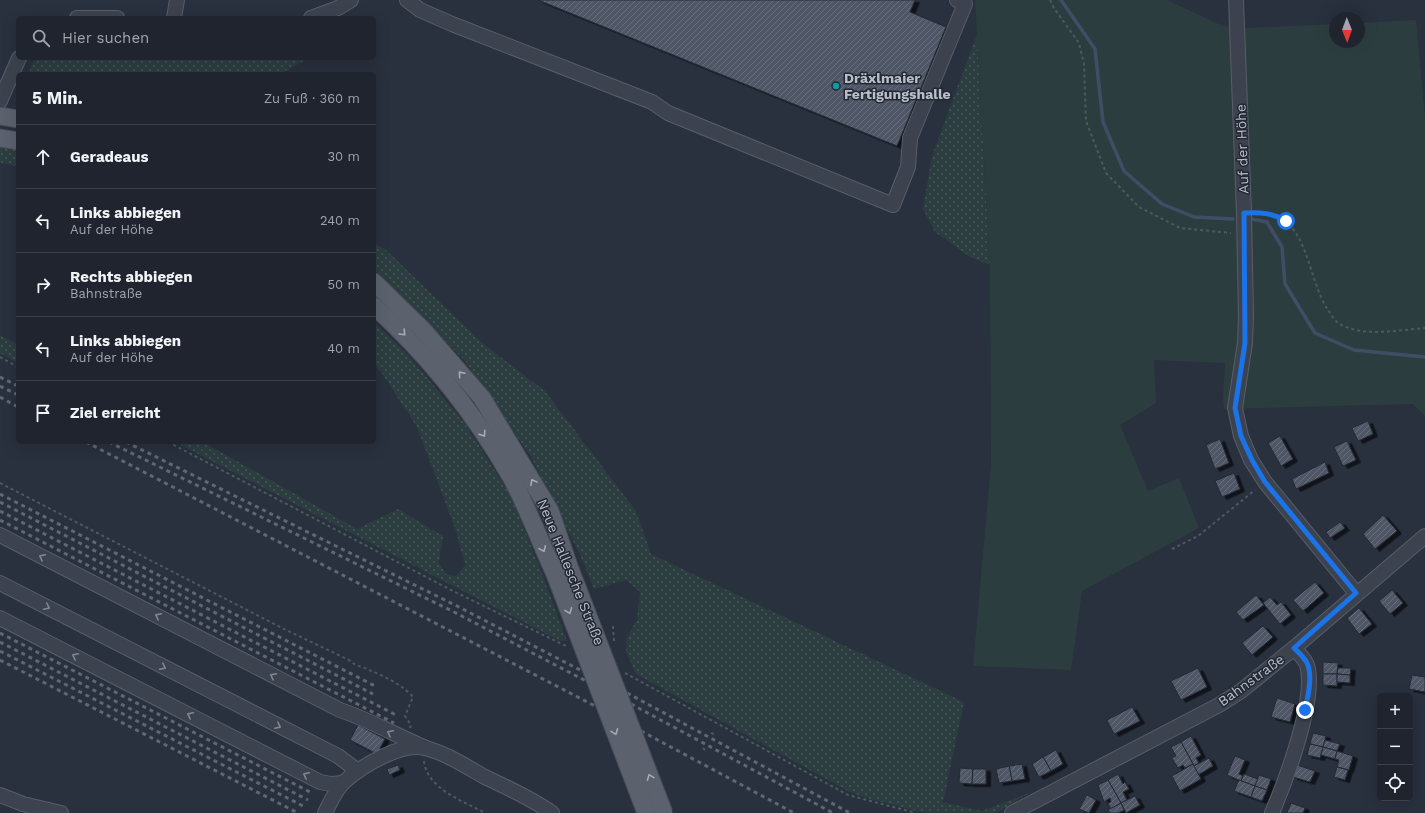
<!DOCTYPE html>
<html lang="de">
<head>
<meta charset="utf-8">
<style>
	body { margin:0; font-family:"Work Sans",sans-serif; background:#2c303a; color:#f1f3f6 }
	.controls { position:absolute; right:12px; bottom:12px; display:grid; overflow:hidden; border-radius:6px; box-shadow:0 4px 16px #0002 }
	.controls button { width:36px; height:36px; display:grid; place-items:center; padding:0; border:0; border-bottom:1px solid #3c414a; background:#1f242e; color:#f1f3f6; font:20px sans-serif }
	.compass { position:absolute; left:1329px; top:12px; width:36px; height:36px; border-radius:50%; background:#1f242e; box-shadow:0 4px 16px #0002; rotate:179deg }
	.stop { position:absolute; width:12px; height:12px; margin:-9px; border:3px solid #1a73e8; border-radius:50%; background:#fff }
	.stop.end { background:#1a73e8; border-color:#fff; box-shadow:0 1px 4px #0008 }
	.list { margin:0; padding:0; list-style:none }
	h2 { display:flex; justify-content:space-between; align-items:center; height:52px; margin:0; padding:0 16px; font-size:17px }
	h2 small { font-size:13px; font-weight:400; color:#a1a4aa }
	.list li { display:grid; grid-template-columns:26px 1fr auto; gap:12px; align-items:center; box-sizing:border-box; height:64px; padding:0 16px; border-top:1px solid #3c414a }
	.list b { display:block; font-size:15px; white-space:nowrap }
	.list p { margin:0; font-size:13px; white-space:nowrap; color:#a1a4aa }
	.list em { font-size:13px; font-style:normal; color:#a1a4aa }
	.icon { flex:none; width:22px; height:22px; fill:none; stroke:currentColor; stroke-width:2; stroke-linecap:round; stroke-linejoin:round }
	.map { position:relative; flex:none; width:1425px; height:813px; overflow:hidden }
	.search { position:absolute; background:#1f242e; box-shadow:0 4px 16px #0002; left:16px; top:16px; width:360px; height:44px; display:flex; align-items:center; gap:10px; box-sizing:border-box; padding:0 14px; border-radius:6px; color:#a1a4aa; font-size:15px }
	.panel { position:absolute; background:#1f242e; box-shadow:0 4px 16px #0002; left:16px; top:72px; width:360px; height:372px; border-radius:6px }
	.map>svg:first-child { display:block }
	.grass { fill:url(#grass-dots) }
	.green { fill:#2c3d40 }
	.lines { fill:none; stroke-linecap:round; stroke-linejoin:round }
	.stream { stroke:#414d65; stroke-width:3.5 }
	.building { fill:url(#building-hatch); stroke:#242a35; filter:url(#shadow) }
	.minor-casing { stroke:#585e69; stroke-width:16 }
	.major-casing { stroke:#464c57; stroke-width:19 }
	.path { stroke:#4b5a5e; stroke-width:2; stroke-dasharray:3 3; stroke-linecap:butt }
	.minor { stroke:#3d434e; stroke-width:14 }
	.major { stroke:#5b626e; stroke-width:17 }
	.rail { stroke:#5f6774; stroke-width:3; stroke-dasharray:4 4; stroke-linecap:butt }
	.major-bridge-casing { stroke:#464c57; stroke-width:19; stroke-linecap:butt }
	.major-bridge { stroke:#5b626e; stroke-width:17 }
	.oneway { stroke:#a6acb7 }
	.oneway2 { stroke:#818792 }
	.route { stroke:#1a73e8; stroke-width:5 }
	.culture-dot { fill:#0f9aa8; stroke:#222833; stroke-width:1.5 }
	.labels { text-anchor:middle; stroke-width:3; stroke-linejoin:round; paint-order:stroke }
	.poi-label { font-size:14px; font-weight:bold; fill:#b9bec9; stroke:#222833; text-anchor:start }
	.street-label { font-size:14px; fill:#b9bec9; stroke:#222833 }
</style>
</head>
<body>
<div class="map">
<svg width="1425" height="813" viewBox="0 0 1425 813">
	<defs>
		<pattern id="grass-dots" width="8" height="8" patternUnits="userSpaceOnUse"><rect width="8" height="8" fill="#2c3d40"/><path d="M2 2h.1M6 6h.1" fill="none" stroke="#48575a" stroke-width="1.8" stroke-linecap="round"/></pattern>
		<pattern id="building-hatch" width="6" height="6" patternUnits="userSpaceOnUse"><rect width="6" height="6" fill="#505766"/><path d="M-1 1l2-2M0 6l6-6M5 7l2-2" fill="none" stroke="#676d7b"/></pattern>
		<filter id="shadow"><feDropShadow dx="4.5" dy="2.5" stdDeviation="0" flood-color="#0009"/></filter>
	</defs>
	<rect width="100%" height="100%" fill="#29303e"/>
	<g class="grass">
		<path d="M977,34L990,265L970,257L935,232L923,209L932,156Z"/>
		<path d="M35,58H309L280,74H30V69Z"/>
		<path d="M0,146L18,148V166L0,163Z"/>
		<path d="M374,243L386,250L481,342L545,391L636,511L651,554L964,702L943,802L982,811L1029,793L996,813H924L863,797L848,791L636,674L626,652L627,637L637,620L640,592L626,580L594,589L580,555L531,457L465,361L385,279L374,270Z"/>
		<path d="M374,322L409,356L464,422L511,496L540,568L567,641H560L175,442H203L357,529L398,509L443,536L439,563L446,574L456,576L465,565L455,528L417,427L381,372L374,364Z"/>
		<path d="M0,335L18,345V363L0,353Z"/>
	</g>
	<path class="green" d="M975,0H1167L1223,26L1248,28L1335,24V42H1359V23L1416,20L1425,118V416L1413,404L1224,409L1223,397L1225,363L1154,360L1156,403L1120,425L1148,491L1179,478L1199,528L1082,591L1071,670L973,666L991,464L990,265Z"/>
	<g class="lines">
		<g class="stream">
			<path d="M1061,0L1095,49L1103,122L1124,171L1162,204L1194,217L1233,219"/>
			<path d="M1251,219L1267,222L1282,247L1285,284L1315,333L1354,350L1425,357"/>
		</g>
	</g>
	<g class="building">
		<path d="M538,0H915L910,12L946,27L897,146Z"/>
		<path d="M1368,421L1373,434L1358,441L1352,428Z"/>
		<path d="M1280,436L1293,459L1281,466L1268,443Z"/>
		<path d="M1220,439L1229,463L1215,469L1206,445Z"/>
		<path d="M1347,441L1356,460L1343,466L1334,447Z"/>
		<path d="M1325,462L1329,473L1296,489L1292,479Z"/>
		<path d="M1234,473L1240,489L1222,497L1215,481Z"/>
		<path d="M1383,515L1397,531L1375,549L1363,534Z"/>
		<path d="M1340,522L1345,528L1330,538L1326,532Z"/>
		<path d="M1315,582L1324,593L1303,611L1293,600Z"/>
		<path d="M1392,590L1403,603L1390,614L1379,601Z"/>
		<path d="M1256,595L1264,605L1243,620L1236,612Z"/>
		<path d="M1270,597L1277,605L1281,602L1291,615L1280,624L1263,603Z"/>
		<path d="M1359,608L1372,624L1359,634L1347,618Z"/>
		<path d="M1263,626L1273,637L1252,655L1242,643Z"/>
		<path d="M1323,662L1338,663L1337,674H1323Z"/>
		<path d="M1198,668L1207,687L1181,700L1171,681Z"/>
		<path d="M1338,668H1351L1350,675L1337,674Z"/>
		<path d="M1323,674H1337V686L1323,685Z"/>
		<path d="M1337,674L1350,675V683L1337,682Z"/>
		<path d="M1412,675L1425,677V692L1409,689Z"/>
		<path d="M1277,698L1295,704L1290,722L1271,717Z"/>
		<path d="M1132,707L1140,721L1114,734L1107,720Z"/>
		<path d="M358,725L385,739L377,754L350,740Z"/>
		<path d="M1313,733L1326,736L1323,747L1310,744Z"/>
		<path d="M1191,736L1201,755L1196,758L1199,763L1194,766L1181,742Z"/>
		<path d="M1325,740L1340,744L1337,751L1323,747Z"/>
		<path d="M1181,742L1193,764L1185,768L1183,765L1178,768L1172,758L1176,756L1171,747Z"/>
		<path d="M1310,744L1323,747L1320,758L1307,755Z"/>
		<path d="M1323,747L1337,751L1335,759L1321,755Z"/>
		<path d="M1056,750L1063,764L1051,771L1043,757Z"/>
		<path d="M1337,751L1353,756L1349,770L1337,767L1339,760L1335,759Z"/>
		<path d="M1235,756L1245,760L1239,774L1243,776L1241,781L1227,775Z"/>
		<path d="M1043,757L1051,771L1039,777L1032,764Z"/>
		<path d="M1209,758L1213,766L1198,775L1194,766Z"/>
		<path d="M1022,764L1025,779L1012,781L1009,766Z"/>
		<path d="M1193,764L1201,779L1180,791L1172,776Z"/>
		<path d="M398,765L400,770L389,775L387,769Z"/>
		<path d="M1297,765L1315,771L1310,782L1293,777Z"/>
		<path d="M1009,766L1012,781L999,783L996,769Z"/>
		<path d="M1337,767L1348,770L1345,780L1334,777Z"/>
		<path d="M960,768L973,769L972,784L959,783Z"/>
		<path d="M973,769H986V784H972Z"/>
		<path d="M1118,774L1123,784L1125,782L1129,789L1123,792L1127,800L1121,803L1108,780Z"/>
		<path d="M1244,774L1258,779L1255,786L1241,781Z"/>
		<path d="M1259,775L1271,779L1267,790L1255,786Z"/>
		<path d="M1108,780L1121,803L1111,809L1108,803L1111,802L1110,798L1104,802L1098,785Z"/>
		<path d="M1239,780L1255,786L1251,797L1234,791Z"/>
		<path d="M1255,786L1267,790L1262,801L1251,797Z"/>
		<path d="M1087,795L1096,800L1089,813L1079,809Z"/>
		<path d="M1135,796L1140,805L1126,813L1121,803Z"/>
		<path d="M1121,803L1124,810L1118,813H1110L1108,810Z"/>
		<path d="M1291,803L1305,808L1303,813H1287Z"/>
	</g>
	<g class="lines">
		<g class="minor-casing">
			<g id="minor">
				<path d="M407,0L420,10L452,24L652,102L668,113L893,205L908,167L910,138L965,4L957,0"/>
				<path d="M1236,0L1244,213L1246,316L1245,343L1235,408L1241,436L1251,460L1265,482L1356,593"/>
				<path d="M77,18H117"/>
				<path d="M174,18L177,0"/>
				<path d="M311,18L338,8L351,0"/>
				<path d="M0,101L19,58"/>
				<path d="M0,535L340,710C370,720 397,736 426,748"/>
				<path d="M0,583L338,756L358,771"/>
				<path d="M0,618L320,782L331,784L343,783"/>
				<path d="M0,795L23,804L61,813"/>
				<path d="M325,813C330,803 336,789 344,782C361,766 402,742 425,748C446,753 467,767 485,777C508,788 531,798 552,813"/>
				<path d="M1012,813L1219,705L1241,691L1294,648L1425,536"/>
				<path d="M1272,813C1286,780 1317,698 1307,665C1305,659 1298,653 1294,648"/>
			</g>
		</g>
		<g class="major-casing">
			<g id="major">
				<path d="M0,116L18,119"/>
				<path d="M0,138L18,141"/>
				<path d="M374,282L423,330L482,398L550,511L570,569"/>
				<path d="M374,306C428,355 475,414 511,477C527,506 541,544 555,574"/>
			</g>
		</g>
		<g class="path">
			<path d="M1050,0L1054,8L1079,43L1084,64L1086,121L1106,173L1139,207L1180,228L1231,233"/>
			<path d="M1256,212C1309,210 1306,278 1328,310C1331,314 1334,320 1338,323C1363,338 1397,330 1425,328"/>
			<path d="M0,357L18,367"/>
			<path d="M168,442L451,590L568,647"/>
			<path d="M0,483L284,629L349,660C355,666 361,666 369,670C382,675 403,685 413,697L405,716L411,725L410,728"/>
			<path d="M1172,549L1198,536L1255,490"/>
			<path d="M613,626L614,641"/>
			<path d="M625,673L848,795L916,813"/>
			<path d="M711,733L714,734"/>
			<path d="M703,748L705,750"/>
			<path d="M424,761C427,789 463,801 485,813"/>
		</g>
		<use href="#minor" class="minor"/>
		<use href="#major" class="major"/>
		<g class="rail">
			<path d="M0,377L18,386"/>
			<path d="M0,386L18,395"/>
			<path d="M0,397L18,407"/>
			<path d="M86,442L597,707"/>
			<path d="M109,442L454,612L586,681"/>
			<path d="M126,442L457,606L582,671"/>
			<path d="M0,494L377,687"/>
			<path d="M0,502L373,694"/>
			<path d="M0,511L398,716"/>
			<path d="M0,520L394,723"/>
			<path d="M0,633L312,793"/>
			<path d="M0,642L308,800"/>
			<path d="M0,651L305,807"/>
			<path d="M0,660L298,813"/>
			<path d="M627,693L850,813"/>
			<path d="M631,704L833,813"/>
			<path d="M641,731L794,813"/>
		</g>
		<g class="major-bridge-casing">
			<g id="major-bridge">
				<path d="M570,569L664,813"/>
				<path d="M555,574L646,813"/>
			</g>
		</g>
		<use href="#major-bridge" class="major-bridge"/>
	</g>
	<defs><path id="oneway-chevron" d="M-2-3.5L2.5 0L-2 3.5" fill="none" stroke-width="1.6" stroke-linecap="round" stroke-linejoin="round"/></defs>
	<g class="oneway">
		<use href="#oneway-chevron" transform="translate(403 333) rotate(47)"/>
		<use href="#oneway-chevron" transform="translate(461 374) rotate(-131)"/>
		<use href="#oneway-chevron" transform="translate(483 434) rotate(57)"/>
		<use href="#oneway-chevron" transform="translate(533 482) rotate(-120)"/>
		<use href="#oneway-chevron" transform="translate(543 549) rotate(66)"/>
		<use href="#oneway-chevron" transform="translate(569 611) rotate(69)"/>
		<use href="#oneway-chevron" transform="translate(615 732) rotate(69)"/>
		<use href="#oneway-chevron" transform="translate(650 777) rotate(-111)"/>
	</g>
	<g class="oneway2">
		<use href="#oneway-chevron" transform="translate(42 557) rotate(-153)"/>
		<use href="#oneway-chevron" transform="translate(47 607) rotate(27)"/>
		<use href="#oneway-chevron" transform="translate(158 616) rotate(-153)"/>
		<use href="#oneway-chevron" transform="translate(75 656) rotate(-153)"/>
		<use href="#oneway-chevron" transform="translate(163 667) rotate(27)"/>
		<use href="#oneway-chevron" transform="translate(273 676) rotate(-153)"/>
		<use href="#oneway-chevron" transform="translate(190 715) rotate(-153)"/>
		<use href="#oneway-chevron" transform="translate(278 726) rotate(27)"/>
		<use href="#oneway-chevron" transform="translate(390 733) rotate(-153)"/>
		<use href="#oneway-chevron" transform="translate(306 775) rotate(-153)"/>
	</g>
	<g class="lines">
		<path class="route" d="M1286,221C1272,213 1261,212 1244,213L1245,343L1235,408L1241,436L1252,460L1265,482L1356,593L1294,648C1298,652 1304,657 1307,663C1313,675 1308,697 1305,710"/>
	</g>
	<circle class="culture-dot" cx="836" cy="86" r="4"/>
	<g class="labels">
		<g class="poi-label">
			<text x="844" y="83">Dräxlmaier<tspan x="844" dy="16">Fertigungshalle</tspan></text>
		</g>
		<g class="street-label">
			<text transform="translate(1242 149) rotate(-92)" y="5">Auf der Höhe</text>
			<text transform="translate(571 572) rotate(68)" y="5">Neue Hallesche Straße</text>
			<text transform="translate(1251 680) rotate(-36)" y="5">Bahnstraße</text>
		</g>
	</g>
</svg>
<div class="controls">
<button>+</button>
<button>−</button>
<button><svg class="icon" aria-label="locate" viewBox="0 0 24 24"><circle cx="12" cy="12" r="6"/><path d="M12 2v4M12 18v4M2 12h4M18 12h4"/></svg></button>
</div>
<svg class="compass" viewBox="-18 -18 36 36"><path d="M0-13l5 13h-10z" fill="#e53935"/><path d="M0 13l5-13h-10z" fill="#a1a4aa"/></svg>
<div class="stop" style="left:1286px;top:221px"></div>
<div class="stop end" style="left:1305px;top:710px"></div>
<div class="search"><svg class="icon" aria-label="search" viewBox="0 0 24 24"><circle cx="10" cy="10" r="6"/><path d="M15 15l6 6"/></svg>Hier suchen</div>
<section class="panel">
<h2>5 Min.<small>Zu Fuß · 360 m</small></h2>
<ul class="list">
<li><svg class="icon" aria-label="ahead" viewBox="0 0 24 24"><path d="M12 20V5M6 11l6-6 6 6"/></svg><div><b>Geradeaus</b></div><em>30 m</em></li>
<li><svg class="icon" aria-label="left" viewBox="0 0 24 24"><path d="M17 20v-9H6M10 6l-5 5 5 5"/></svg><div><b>Links abbiegen</b><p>Auf der Höhe</p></div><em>240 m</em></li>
<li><svg class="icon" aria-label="right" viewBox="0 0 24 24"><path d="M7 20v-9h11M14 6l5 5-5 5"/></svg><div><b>Rechts abbiegen</b><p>Bahnstraße</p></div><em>50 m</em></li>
<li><svg class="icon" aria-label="left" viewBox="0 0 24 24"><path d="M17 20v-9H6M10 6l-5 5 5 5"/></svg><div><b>Links abbiegen</b><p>Auf der Höhe</p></div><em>40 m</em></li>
<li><svg class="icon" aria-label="arrive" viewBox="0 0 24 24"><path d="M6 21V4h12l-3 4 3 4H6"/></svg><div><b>Ziel erreicht</b></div></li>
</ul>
</section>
</div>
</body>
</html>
